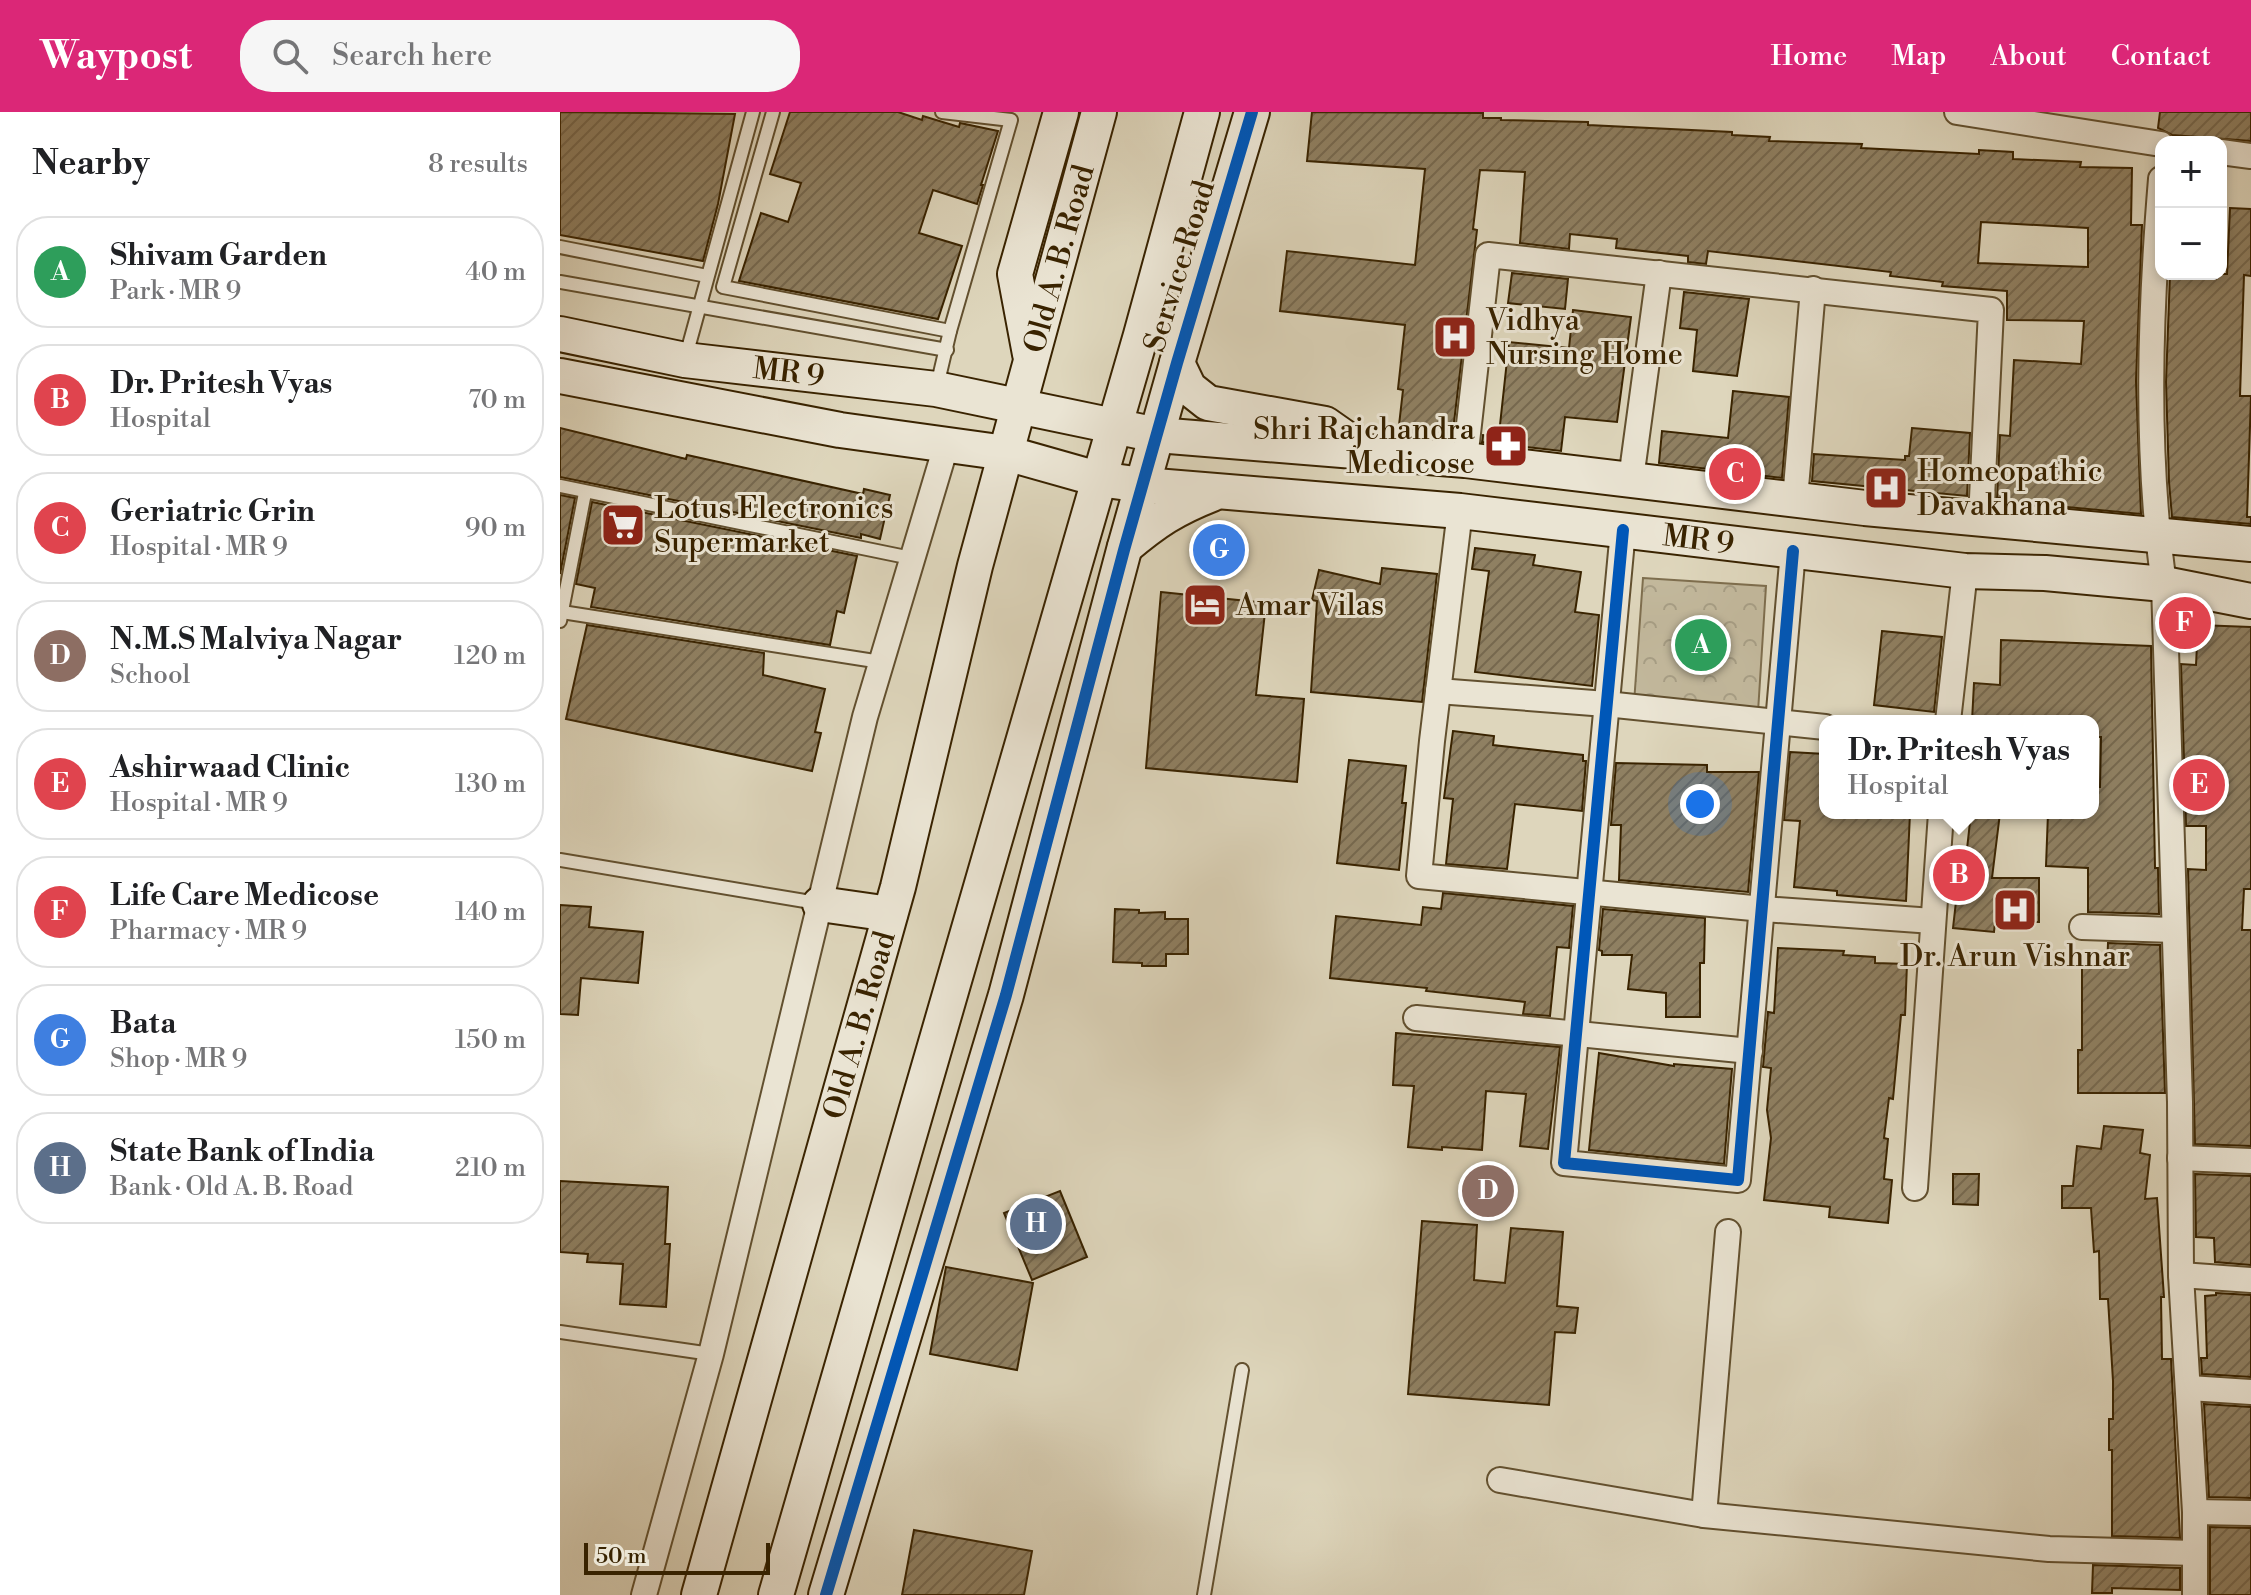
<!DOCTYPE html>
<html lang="en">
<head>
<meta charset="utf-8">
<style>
	body { margin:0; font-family:"Libre Bodoni",serif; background:#f6f6f6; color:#202124 }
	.controls { position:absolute; right:24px; top:24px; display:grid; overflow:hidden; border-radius:16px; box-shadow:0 4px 12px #0003 }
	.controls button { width:72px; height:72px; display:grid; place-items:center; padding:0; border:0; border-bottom:2px solid #e0e0e0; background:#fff; color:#202124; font:40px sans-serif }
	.scale { position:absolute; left:24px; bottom:20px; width:186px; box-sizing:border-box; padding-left:8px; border:4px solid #392300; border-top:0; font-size:22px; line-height:28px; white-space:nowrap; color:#392300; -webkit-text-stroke:6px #eae4d3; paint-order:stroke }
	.you { position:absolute; left:1140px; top:692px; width:28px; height:28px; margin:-20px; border:6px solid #fff; border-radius:50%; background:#1a73e8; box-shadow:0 0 0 12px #1a73e833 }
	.badge { display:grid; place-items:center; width:52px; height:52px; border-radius:50%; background:#db2777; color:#fff; font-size:26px; font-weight:700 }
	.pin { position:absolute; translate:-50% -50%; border:4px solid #fff; box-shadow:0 2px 8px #0006 }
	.popup { position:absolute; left:1259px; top:603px; width:280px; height:104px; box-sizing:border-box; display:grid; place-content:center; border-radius:16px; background:#fff; filter:drop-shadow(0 2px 6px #0005); font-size:26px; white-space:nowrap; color:#757577 }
	.popup b { font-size:30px; color:#202124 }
	.popup::after { content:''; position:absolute; left:50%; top:100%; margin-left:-16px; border:16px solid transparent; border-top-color:#fff }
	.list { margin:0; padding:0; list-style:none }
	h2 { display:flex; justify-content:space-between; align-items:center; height:104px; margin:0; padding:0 32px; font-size:34px }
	h2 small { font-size:26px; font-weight:400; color:#757577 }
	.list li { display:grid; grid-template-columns:52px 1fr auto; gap:24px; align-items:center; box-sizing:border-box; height:112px; margin:0 16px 16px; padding:0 16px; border:2px solid #e0e0e0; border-radius:32px }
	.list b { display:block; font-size:30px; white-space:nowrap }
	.list p { margin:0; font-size:26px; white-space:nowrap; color:#757577 }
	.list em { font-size:26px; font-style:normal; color:#757577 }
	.icon { flex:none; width:44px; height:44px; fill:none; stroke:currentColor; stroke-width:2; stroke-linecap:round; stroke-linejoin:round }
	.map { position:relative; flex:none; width:1691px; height:1483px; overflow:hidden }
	header { display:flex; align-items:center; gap:48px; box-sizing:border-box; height:112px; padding:0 40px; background:#db2777; color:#fff }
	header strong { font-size:38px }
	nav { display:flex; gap:44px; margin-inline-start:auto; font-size:28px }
	.search { width:560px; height:72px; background:#f6f6f6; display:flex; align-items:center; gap:20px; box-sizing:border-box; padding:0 28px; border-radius:32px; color:#757577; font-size:30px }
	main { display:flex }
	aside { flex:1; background:#fff }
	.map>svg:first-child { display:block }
	.park { fill:url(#park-crowns); stroke:#7e6e4e; stroke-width:2 }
	.building { fill:url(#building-hatch); stroke:#392300; stroke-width:2; fill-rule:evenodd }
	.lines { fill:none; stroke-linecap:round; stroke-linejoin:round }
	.lane-casing { stroke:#62502f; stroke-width:16 }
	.street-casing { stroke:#62502f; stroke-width:28 }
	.secondary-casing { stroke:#392300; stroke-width:38 }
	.lane { stroke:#eae4d3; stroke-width:12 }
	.street { stroke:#eae4d3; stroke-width:24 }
	.secondary { stroke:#eae4d3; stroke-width:34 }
	.cycleway-casing { stroke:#eae4d3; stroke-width:17 }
	.cycleway { stroke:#0057b8; stroke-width:12 }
	.labels { text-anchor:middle; stroke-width:6; stroke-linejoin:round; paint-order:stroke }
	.street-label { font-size:30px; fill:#392300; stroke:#eae4d3 }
	.poi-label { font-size:30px; fill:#392300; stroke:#eae4d3; text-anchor:start }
</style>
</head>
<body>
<header>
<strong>Waypost</strong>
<div class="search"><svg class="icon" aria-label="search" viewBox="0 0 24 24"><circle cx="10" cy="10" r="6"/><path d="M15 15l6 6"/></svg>Search here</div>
<nav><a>Home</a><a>Map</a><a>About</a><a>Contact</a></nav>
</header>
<main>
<aside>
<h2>Nearby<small>8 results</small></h2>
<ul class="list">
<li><span class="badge" style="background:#2e9e5b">A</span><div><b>Shivam Garden</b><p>Park · MR 9</p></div><em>40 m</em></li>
<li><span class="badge" style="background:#e0444e">B</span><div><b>Dr. Pritesh Vyas</b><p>Hospital</p></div><em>70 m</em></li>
<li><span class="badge" style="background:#e0444e">C</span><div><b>Geriatric Grin</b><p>Hospital · MR 9</p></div><em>90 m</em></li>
<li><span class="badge" style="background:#8d6e63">D</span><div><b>N.M.S Malviya Nagar</b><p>School</p></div><em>120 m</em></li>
<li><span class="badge" style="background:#e0444e">E</span><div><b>Ashirwaad Clinic</b><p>Hospital · MR 9</p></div><em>130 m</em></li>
<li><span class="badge" style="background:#e0444e">F</span><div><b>Life Care Medicose</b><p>Pharmacy · MR 9</p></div><em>140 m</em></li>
<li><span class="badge" style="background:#3f7fe0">G</span><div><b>Bata</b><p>Shop · MR 9</p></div><em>150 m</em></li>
<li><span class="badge" style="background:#5c6f8a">H</span><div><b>State Bank of India</b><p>Bank · Old A. B. Road</p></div><em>210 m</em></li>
</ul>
</aside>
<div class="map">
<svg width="1691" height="1483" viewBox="0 0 1691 1483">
	<defs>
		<pattern id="park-crowns" width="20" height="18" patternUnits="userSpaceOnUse" patternTransform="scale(2)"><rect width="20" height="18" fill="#c2b89c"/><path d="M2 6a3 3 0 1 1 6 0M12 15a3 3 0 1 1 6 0" fill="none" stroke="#a79e85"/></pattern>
		<pattern id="building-hatch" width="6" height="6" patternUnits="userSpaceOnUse" patternTransform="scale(2)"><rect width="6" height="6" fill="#8f8062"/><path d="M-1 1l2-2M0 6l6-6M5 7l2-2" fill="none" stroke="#76684e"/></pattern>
	</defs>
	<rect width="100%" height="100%" fill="#ded6bc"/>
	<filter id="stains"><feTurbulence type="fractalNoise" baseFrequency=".0025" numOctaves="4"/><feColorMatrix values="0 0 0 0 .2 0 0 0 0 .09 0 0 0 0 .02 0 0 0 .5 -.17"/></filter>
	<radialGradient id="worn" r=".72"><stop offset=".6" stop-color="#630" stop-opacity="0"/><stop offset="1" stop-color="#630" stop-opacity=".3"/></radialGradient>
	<path class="park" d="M1083,466L1206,474L1198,600L1074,591Z"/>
	<g class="building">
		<path d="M0,0L175,2L158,92L143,149L0,123Z"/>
		<path d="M230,0H338L362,8L363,4L399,15L400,11L438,19L421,73H423L417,92L373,78L359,121L402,134L378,207L179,169L201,101L228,110L241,71L210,62Z"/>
		<path d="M752,0L923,1V6H941V8L1028,10V13L1172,20V23L1210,25L1209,29L1302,32L1301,36L1419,42V38L1453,40V47L1521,50L1520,55L1572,56L1571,113H1582L1576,269L1581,402L1443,389V386H1437L1440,323L1450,324L1454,248L1521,252L1524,209L1447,208V179L1382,174L1383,170L1330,164L1331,160L1148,139L1146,152L1128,150V144L1056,136L1057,127L1010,122L1009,137L960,131L965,60L920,58L913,117L917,118L892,327L838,322L843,278L838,277L845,213L720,199L727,139L855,153L865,57L747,49ZM1421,110L1528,116V155L1418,151Z"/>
		<path d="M1600,0H1691V29L1612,23L1598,16Z"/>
		<path d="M1670,96L1691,97V164L1684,163L1680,284H1691L1687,405H1691V412L1612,405L1609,370L1606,270L1610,162H1667Z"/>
		<path d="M952,161L1008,167L1005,197L948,191Z"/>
		<path d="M1124,180L1189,187L1177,264L1133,259L1137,218L1120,216Z"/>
		<path d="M1013,198L1071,205L1057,310L1005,305L1001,339L922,330L923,323L933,324V321L939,322L949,230L1009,236Z"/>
		<path d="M1173,279L1229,285L1222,366L1099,351L1102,319L1168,326Z"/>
		<path d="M0,316L126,347L127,343L303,382L304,377L330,383L320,427L301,422V426L0,365Z"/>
		<path d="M1352,316L1410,321L1407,384L1252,369L1254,342L1345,348V344H1349Z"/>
		<path d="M0,383L15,386L0,462Z"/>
		<path d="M32,390L297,444L284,501L277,499L270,533L31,495L35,476L16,472Z"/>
		<path d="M915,436L975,443L973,453L1021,460L1015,500L1039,503L1032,574L915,560L929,459L912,457Z"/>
		<path d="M822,456L877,462L862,590L751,580L757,489L752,488L759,458L820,472Z"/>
		<path d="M601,480L706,491L696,583L744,587L737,670L586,656Z"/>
		<path d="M27,513L204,541L203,563L265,577L255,620L261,621L252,659L6,607Z"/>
		<path d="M1638,513L1691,515V777H1684L1682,818H1691V1034L1635,1032L1628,757L1646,758V714H1626L1621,552L1636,553Z"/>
		<path d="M1322,519L1382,525L1374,600L1314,593Z"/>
		<path d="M1441,528L1591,534L1595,756H1598L1599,802L1528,800V756L1486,754L1488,701H1534L1535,675H1540L1541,625H1533V609H1412L1414,571L1440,573Z"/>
		<path d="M893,619L934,624L933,633L1023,643V649H1026L1022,699L955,692L947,757L886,752L893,687L884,686Z"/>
		<path d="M1230,640L1265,642V701H1350L1346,789L1277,783V779L1234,775L1240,709L1224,708Z"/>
		<path d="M789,648L846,654L842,691H846L839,758L777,751Z"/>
		<path d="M1056,651L1147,653V660H1199L1188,780L1059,768L1061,713H1051Z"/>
		<path d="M1411,701H1440L1432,766H1479V810H1435L1434,820L1393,816L1399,763L1404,764Z"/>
		<path d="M883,781L1013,794L1009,836L997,835L990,904L963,902L965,890L866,879L867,876L770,866L776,804L861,813L863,795L881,797Z"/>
		<path d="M0,793L31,795L29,815L83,820L78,871L21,866L18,903L0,902Z"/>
		<path d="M555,797L579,798V801L605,800V807H628V842H606V854H582V851L553,850Z"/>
		<path d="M1043,797L1145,806L1144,851H1140V905H1106V881L1068,877L1072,843H1042V839L1039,838Z"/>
		<path d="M1548,831L1600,833L1605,981H1518V938H1522V855H1547Z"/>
		<path d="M1218,836L1284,839L1283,843L1315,845V851L1347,852L1345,903H1341L1333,987L1329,986L1324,1026L1328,1027L1324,1067L1332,1068L1328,1111L1269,1105L1270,1095L1204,1088L1211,1026L1207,998L1211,956L1203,955L1208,900L1214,901Z"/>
		<path d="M836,921L1000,935L988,1037L960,1034L966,982L926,979L922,1038L882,1035V1038L848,1035L854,974L833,973Z"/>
		<path d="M1039,941L1114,954V952L1172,957L1164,1052L1029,1038Z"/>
		<path d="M1544,1014L1583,1018L1580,1041L1590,1043L1585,1087L1597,1086L1604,1185H1601L1602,1247H1611L1620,1426L1552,1424V1338H1549V1307H1553V1269L1548,1187H1540L1539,1139L1534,1140L1531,1096H1502V1074H1513L1517,1034L1541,1037Z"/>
		<path d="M1393,1062H1419L1418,1093L1393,1092Z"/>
		<path d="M1635,1062L1691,1064V1153L1655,1150L1654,1126L1636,1125Z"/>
		<path d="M0,1069L108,1075L105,1132H110L106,1195L60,1192L63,1152L27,1150L28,1142L0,1140Z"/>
		<path d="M500,1079L527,1145L472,1168L444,1101Z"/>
		<path d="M862,1109L917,1113L914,1168L945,1171L951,1116L1003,1120L997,1194L1018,1196L1015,1221L995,1220L989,1293L848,1282Z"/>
		<path d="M386,1155L473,1171L457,1258L370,1242Z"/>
		<path d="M1656,1181L1691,1183V1265L1642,1262L1641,1246H1647L1645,1184L1656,1183Z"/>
		<path d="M1644,1292L1691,1295V1386L1649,1385Z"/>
		<path d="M1650,1415L1691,1416V1483H1650Z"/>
		<path d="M354,1418L472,1439L464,1483H342Z"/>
		<path d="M1533,1453L1620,1456V1478L1552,1476V1481H1532Z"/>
	</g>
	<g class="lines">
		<g class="lane-casing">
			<g id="lane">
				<path d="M213,0L163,175L390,219"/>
				<path d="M0,135L147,164"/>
				<path d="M0,170L387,238"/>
				<path d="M126,244L193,0"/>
				<path d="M377,274L390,219L451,8L382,0"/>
				<path d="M0,374L351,446"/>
				<path d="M2,500L321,550"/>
				<path d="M0,509L25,381"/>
				<path d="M0,748L257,791"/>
				<path d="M0,1220L151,1242"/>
				<path d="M644,1483L682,1258"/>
			</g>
		</g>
		<g class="street-casing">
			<g id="street">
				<path d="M1397,0L1601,32"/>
				<path d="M1661,40L1691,44"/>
				<path d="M1601,67C1590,200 1585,339 1604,472L1620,990L1621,1163L1635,1400V1483"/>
				<path d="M905,348L928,143L1431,198L1421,407"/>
				<path d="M1071,367L1099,161"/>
				<path d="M1235,387L1253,177"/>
				<path d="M900,399L872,629L859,764L1203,797L1373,809"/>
				<path d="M1063,418L1004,1051L1178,1068L1233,439"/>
				<path d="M878,579L1046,592L1265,615"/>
				<path d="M1388,609L1405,459"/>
				<path d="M1522,815L1614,818"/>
				<path d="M856,906L1190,939"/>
				<path d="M1620,1046L1691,1049"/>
				<path d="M1355,1076L1381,701"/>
				<path d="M1621,1163L1691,1168"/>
				<path d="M1629,1276L1691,1280"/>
				<path d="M940,1368L1144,1403L1489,1437L1635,1441"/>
				<path d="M1635,1400L1691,1401"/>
				<path d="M1144,1403L1168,1120"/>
				<path d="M84,1483L151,1242L305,605L386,334"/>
			</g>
		</g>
		<g class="secondary-casing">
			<g id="secondary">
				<path id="s1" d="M0,222L125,248L376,277L597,323L905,348L1305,396L1691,432"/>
				<path d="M470,242L455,162L501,0"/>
				<path d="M617,251L629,276L648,291L765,312L805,340"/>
				<path id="s2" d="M0,264L280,318L446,341L538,367L583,373L900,399L1405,459L1485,461L1604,472L1691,489"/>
				<path d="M565,435C596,409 614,397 652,382"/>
				<path d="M260,792L330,802"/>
				<path id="s3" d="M139,1483L338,775L415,454L539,0"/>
				<path d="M216,1483L581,223L642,0"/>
				<path d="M266,1483L446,883L564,438L617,251L692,0"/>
			</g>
		</g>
		<use href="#lane" class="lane"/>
		<use href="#street" class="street"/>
		<use href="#secondary" class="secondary"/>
		<g class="cycleway-casing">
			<g id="cycleway">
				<path d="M1063,418L1004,1051L1178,1068L1233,439"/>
				<path d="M266,1483L446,883L564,438L617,251L692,0"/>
			</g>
		</g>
		<use href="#cycleway" class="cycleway"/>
	</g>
	<defs>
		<g id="hospital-square" transform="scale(2.3)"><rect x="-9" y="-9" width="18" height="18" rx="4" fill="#8f2418" stroke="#eae4d3"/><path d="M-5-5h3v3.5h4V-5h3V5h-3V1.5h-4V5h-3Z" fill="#fff"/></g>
		<g id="pharmacy-square" transform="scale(2.3)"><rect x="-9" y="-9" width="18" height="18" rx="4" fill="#8f2418" stroke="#eae4d3"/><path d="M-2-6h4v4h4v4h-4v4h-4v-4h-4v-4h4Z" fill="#fff"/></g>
		<g id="supermarket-square" transform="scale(2.3)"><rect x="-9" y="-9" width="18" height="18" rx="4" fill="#8f2418" stroke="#eae4d3"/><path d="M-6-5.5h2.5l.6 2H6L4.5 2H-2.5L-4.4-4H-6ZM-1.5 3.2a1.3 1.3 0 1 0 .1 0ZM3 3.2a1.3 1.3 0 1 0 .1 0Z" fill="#fff"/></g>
		<g id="hotel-square" transform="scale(2.3)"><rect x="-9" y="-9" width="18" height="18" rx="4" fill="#8f2418" stroke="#eae4d3"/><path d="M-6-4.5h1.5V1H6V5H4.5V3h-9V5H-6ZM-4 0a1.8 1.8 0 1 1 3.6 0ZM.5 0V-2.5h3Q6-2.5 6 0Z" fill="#fff"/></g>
	</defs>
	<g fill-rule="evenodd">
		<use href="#hospital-square" x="895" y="225"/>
		<use href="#pharmacy-square" x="946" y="334"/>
		<use href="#hospital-square" x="1326" y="376"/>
		<use href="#supermarket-square" x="63" y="413"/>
		<use href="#hotel-square" x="645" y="493"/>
		<use href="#hospital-square" x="1455" y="798"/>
	</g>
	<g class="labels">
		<g class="street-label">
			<text dy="10" stroke="none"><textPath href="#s3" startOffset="1384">Old A. B. Road</textPath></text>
			<text transform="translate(619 154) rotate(-73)" y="10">Service Road</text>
			<text dy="10" stroke="none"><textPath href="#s1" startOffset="232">MR 9</textPath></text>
			<text dy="10" stroke="none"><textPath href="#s2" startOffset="1152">MR 9</textPath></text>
			<text dy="10" stroke="none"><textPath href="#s3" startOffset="592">Old A. B. Road</textPath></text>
		</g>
		<g class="poi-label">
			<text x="926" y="218">Vidhya<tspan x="926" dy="34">Nursing Home</tspan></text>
			<text x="915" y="327" text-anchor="end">Shri Rajchandra<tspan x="915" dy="34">Medicose</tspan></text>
			<text x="1357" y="369">Homeopathic<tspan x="1357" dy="34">Davakhana</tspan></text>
			<text x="94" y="406">Lotus Electronics<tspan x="94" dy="34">Supermarket</tspan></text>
			<text x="676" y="503">Amar Vilas</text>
			<text x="1455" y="854" text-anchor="middle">Dr. Arun Vishnar</text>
		</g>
	</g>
	<rect width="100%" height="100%" filter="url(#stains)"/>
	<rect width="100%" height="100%" fill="url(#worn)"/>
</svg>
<div class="controls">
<button>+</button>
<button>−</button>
</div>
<div class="scale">50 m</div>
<div class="you"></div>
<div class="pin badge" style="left:1141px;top:533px;background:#2e9e5b">A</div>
<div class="pin badge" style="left:1399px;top:763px;background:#e0444e">B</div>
<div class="popup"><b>Dr. Pritesh Vyas</b>Hospital</div>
<div class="pin badge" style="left:1175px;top:362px;background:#e0444e">C</div>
<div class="pin badge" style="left:928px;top:1079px;background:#8d6e63">D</div>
<div class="pin badge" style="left:1639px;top:673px;background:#e0444e">E</div>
<div class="pin badge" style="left:1625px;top:511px;background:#e0444e">F</div>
<div class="pin badge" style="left:659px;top:438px;background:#3f7fe0">G</div>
<div class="pin badge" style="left:476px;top:1112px;background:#5c6f8a">H</div>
</div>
</main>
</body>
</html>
